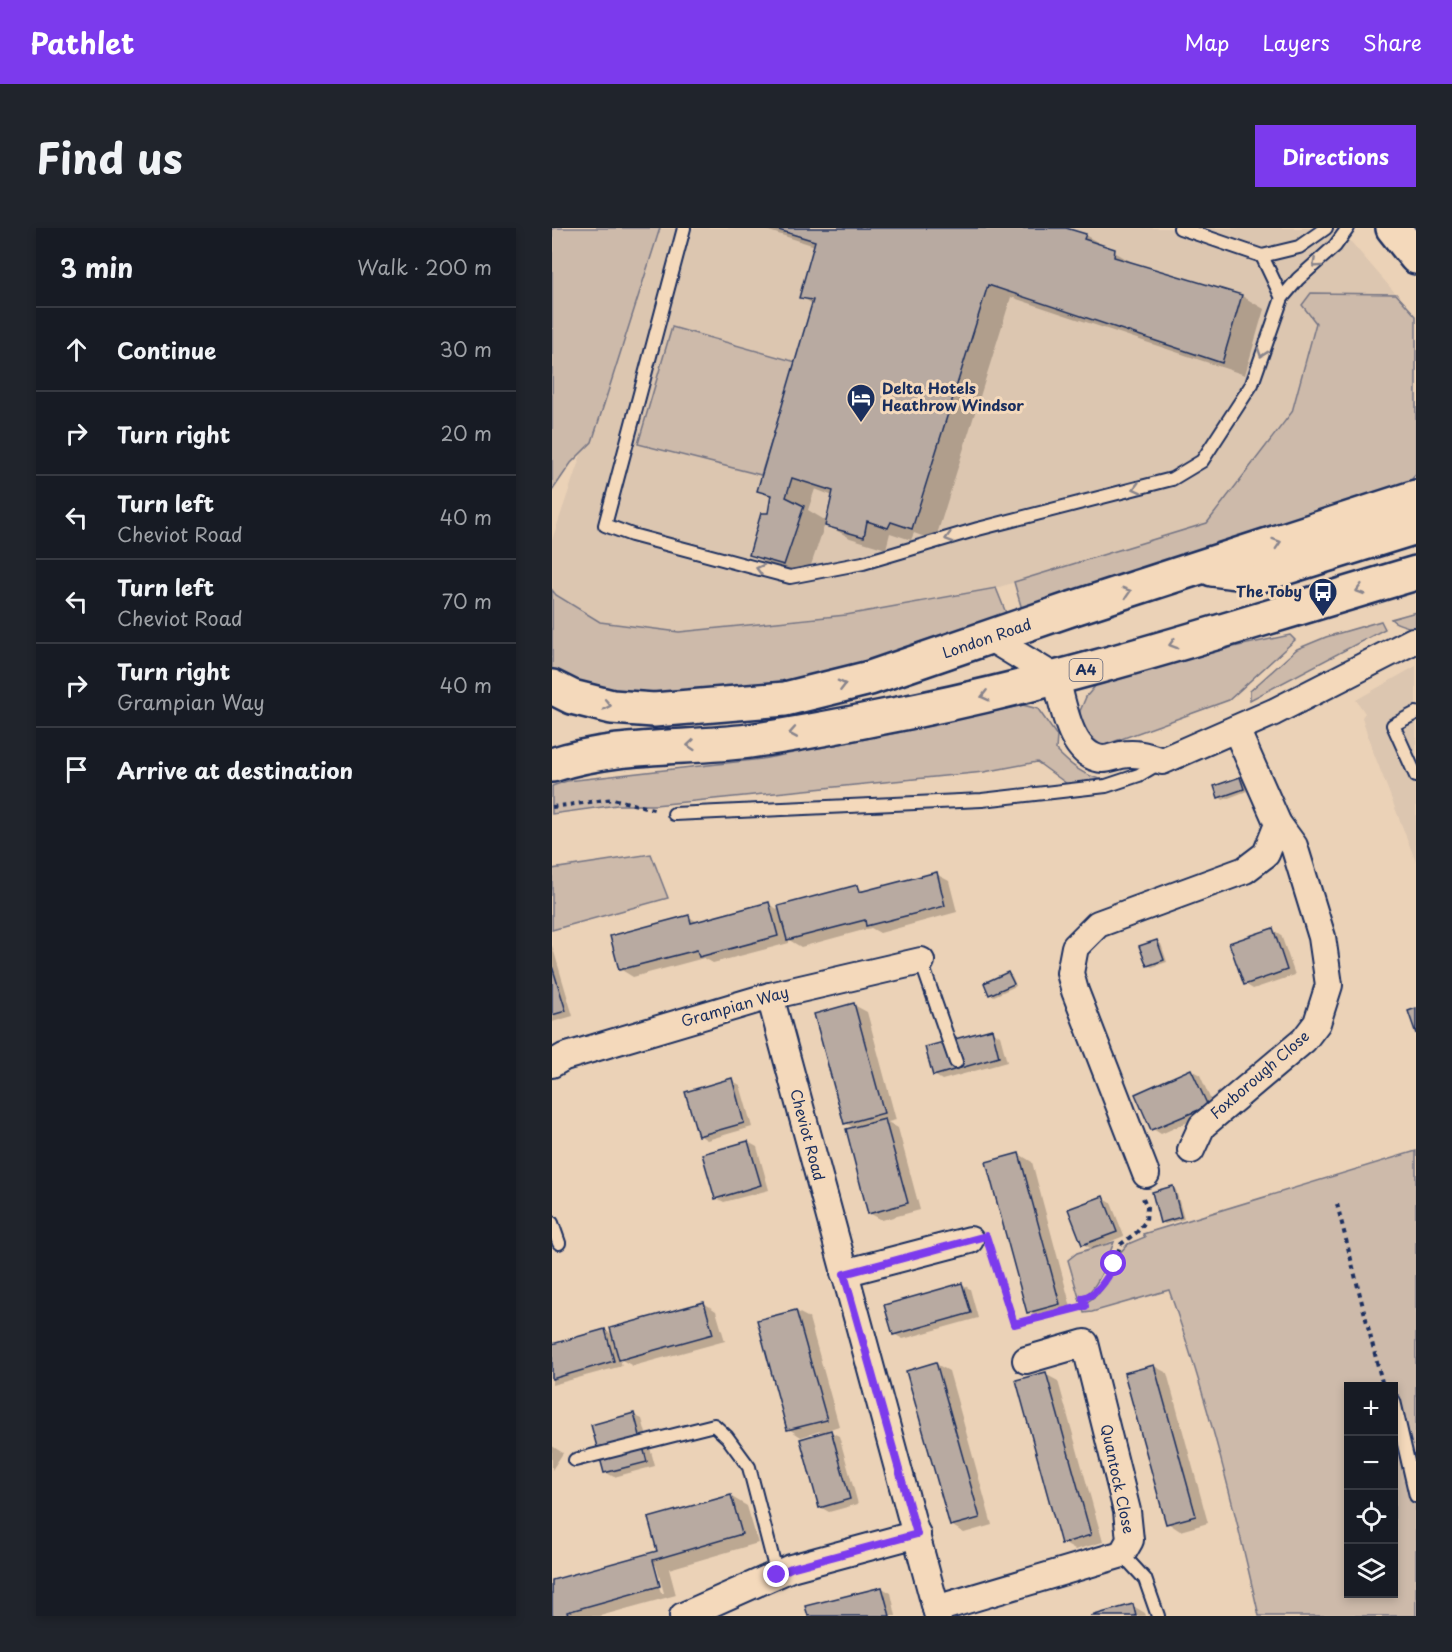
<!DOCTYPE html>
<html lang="en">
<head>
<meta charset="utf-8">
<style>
	body { margin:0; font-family:"Playpen Sans",sans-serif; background:#20242c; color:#f1f3f6 }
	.controls { position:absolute; right:18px; bottom:18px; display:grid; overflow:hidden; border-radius:0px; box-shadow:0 3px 9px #0003 }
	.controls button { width:54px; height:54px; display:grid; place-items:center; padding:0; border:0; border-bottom:2px solid #363941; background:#171b24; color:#f1f3f6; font:30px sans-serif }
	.stop { position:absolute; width:18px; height:18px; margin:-14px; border:4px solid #7c3aed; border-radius:50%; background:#fff }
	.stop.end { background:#7c3aed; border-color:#fff; box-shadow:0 2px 6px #0008 }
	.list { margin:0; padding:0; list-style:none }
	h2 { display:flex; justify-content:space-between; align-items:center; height:78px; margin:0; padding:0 24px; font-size:26px }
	h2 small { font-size:20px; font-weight:400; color:#9ea1a6 }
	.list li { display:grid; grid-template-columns:39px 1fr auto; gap:18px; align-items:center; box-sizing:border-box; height:84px; padding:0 24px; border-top:2px solid #363941 }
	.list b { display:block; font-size:22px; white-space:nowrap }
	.list p { margin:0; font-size:20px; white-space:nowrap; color:#9ea1a6 }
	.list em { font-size:20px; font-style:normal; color:#9ea1a6 }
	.icon { flex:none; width:33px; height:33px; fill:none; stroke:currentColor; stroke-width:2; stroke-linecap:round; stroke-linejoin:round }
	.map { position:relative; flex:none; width:864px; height:1388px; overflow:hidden; border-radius:0px }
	header { display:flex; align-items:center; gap:36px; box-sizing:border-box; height:84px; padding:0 30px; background:#7c3aed; color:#fff }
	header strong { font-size:28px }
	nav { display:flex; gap:33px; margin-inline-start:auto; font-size:21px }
	.intro { display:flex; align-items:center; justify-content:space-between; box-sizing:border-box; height:144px; padding:0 36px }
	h1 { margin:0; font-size:42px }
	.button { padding:15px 27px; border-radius:0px; background:#7c3aed; color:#fff; font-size:21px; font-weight:700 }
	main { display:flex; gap:36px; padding:0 36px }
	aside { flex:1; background:#171b24; border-radius:0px; box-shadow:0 3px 9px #0003 }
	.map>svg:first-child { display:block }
	.built { fill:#dcc6b0 }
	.green { fill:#cdbaaa; stroke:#747484; stroke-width:1.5; fill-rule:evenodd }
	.shadow { fill:#0003; fill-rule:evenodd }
	.building { fill:#b8aaa1; stroke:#1b2f5e; stroke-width:1.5 }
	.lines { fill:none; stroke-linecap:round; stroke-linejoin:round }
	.lane-casing { stroke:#1b2f5e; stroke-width:16 }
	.street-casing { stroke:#1b2f5e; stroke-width:30 }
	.secondary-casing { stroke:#1b2f5e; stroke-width:38 }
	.primary-casing { stroke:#1b2f5e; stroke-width:38 }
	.path { stroke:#1b2f5e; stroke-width:4; stroke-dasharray:4.5 4.5; stroke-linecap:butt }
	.lane { stroke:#f4d9bb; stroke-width:12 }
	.street { stroke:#f4d9bb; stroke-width:26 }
	.secondary { stroke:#f4d9bb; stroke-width:33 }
	.primary { stroke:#f4d9bb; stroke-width:33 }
	.oneway { stroke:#88848c }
	.route { stroke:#7c3aed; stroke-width:8 }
	.labels { text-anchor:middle; stroke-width:6; stroke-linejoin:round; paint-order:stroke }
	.shield { fill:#f4d9bb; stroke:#5c627a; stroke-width:1.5 }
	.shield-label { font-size:14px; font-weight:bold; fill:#1b2f5e }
	.poi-label { font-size:15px; font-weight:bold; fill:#1b2f5e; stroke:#f4d9bb; text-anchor:start }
	.street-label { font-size:15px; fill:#1b2f5e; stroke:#f4d9bb }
</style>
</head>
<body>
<header>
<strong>Pathlet</strong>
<nav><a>Map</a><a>Layers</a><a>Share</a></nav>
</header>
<div class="intro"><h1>Find us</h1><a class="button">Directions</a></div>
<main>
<aside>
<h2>3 min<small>Walk · 200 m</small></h2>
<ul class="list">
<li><svg class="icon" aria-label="ahead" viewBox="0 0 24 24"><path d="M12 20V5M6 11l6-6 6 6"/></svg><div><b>Continue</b></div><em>30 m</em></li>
<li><svg class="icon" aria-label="right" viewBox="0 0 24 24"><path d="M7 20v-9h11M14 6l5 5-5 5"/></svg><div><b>Turn right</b></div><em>20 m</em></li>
<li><svg class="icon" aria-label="left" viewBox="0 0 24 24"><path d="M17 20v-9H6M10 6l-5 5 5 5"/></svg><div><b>Turn left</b><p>Cheviot Road</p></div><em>40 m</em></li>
<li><svg class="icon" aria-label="left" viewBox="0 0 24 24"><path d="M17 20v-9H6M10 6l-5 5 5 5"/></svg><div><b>Turn left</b><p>Cheviot Road</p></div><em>70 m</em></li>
<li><svg class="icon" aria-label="right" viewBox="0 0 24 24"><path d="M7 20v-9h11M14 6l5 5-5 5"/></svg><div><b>Turn right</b><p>Grampian Way</p></div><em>40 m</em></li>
<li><svg class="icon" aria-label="arrive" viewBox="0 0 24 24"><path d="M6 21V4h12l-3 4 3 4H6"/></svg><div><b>Arrive at destination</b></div></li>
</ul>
</aside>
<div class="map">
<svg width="864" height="1388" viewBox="0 0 864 1388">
	<rect width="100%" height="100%" fill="#ebd2b7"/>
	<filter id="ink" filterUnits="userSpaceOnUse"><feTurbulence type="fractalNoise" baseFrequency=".0167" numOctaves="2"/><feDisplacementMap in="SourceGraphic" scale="12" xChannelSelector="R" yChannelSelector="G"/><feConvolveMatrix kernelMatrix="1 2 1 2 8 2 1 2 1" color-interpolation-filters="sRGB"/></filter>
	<g filter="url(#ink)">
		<g class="built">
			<path d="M106,0H787L844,66L759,65L750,78L764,95L740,184L655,296L444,360L294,387L127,404L48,394L4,367L0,362V312Z"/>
			<path d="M864,438V634L819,518L810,489L813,485L804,472Z"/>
		</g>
		<g class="green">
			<path d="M0,0H108L40,214L19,235L0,263Z"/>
			<path d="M759,65L844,66L864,88V245L857,256L471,385L462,354L655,295L740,184L764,95L750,77Z"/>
			<path d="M120,99L244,134L209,247L86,216Z"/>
			<path d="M444,360L456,390L297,444L179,465L68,467L33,458L0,444V362L4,367L48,394L127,404L294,387Z"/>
			<path d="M864,384V402C855,397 846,398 839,391Z"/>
			<path d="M829,393L833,401L698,472V463L745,421L774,409Z"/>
			<path d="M738,407L743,412L677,472L550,518L530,501L528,483L534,469L545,456L635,429Z"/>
			<path d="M471,477L486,481L505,508L504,522C518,537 532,548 552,552L553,556L518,558L485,534L432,544L103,577H65L0,586V558L15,553L210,531L345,505Z"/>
			<path d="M99,626L116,670L0,702V641Z"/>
			<path d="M864,923V1388H707C682,1278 655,1169 617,1062L540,1084L532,1085L530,1078L547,1065L558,1047L563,1030L576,1016L593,1009L591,1006ZM796,1158H842V1366H796Z"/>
			<path d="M562,1014C553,1037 548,1058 528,1073L516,1032L525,1025Z"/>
		</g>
		<g class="shadow">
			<path d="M208,0H509L533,7L585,37L690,68L712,81L693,147L459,69L383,313L362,305L359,312L338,305L334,321L298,310L273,296L255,349L221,339L199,326L217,286L220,270L206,262L261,76L249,69L263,18ZM263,261L281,268L276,294L256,282Z"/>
			<path d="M688,550L691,552L695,563L671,572L668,569L664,559Z"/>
			<path d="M384,646L397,653L405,684L328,705L319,700L249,719L237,712V715L161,735L152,730L81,749L68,741L137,689L146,694L216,676L229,683L305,659L314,664Z"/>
			<path d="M721,702L729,707L743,747L701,761L693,756Z"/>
			<path d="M605,713L609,716L615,734L600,739L596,737Z"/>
			<path d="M0,717L21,788L0,794Z"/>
			<path d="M456,746L460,748L464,758L442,768L438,766Z"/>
			<path d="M302,777L315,784L344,892L336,894L346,900L368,982L330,992L317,985L303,900L293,895Z"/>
			<path d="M439,803L448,808L455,834L390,852L382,847Z"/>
			<path d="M639,842L648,847L663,882L609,906L601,901Z"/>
			<path d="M179,852L188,857L200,899L155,912L147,907Z"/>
			<path d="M196,914L205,919L217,962L172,974L164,970Z"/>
			<path d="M467,926L480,934L520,1083L489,1092L476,1084Z"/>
			<path d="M621,960L624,962L632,991L613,996L610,994Z"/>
			<path d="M551,970L559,975L572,1008L540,1021L531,1016Z"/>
			<path d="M410,1056L418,1061L426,1090L351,1111L342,1106Z"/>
			<path d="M152,1075L164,1083L173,1113L81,1138L68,1131L70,1138L0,1157V1117L53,1102L62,1108Z"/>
			<path d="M244,1083L257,1090L287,1198L275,1202L287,1208L306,1276L277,1284L268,1279V1203L249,1209L237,1201Z"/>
			<path d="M384,1136L397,1143L440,1297L412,1305L399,1297Z"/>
			<path d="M602,1138L615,1145L656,1295L628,1303L616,1295Z"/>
			<path d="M493,1146L506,1153L551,1314L523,1322L511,1315Z"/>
			<path d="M82,1187L90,1191L103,1238L62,1249L53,1244Z"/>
			<path d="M0,1218L11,1225L0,1242Z"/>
			<path d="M178,1268L195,1278L206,1315L117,1341L124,1367L48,1388H1L0,1353L107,1324ZM101,1337H104L112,1365H109Z"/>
			<path d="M330,1360L339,1365L344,1388H257Z"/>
			<path d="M581,1378L593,1385L594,1388H545Z"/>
		</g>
		<g class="building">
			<path d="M220,0H514L534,6L532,11L563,21L562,29L690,67L670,135L436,57L360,301L339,294L336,300L315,293L312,309L273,298L281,263L240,250L234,269L252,278L232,337L197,327L209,285H216L219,267L205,263L261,72L247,70L263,13Z"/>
			<path d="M688,549L692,561L666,570L662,558Z"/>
			<path d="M385,644L393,678L314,698L313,692L235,712L226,678L305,657L307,664Z"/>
			<path d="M217,674L226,708L147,729L145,722L67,742L58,708L137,687L139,695Z"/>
			<path d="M721,700L735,742L692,757L677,715Z"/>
			<path d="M605,712L612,732L595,738L587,718Z"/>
			<path d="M0,738L14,783L0,787Z"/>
			<path d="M456,744L462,756L437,767L432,755Z"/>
			<path d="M302,775L332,885L292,896L262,786Z"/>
			<path d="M864,780V806L856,783Z"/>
			<path d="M440,801L447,829L381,848L373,819Z"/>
			<path d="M639,841L656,878L599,902L583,866Z"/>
			<path d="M180,850L192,895L146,908L133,864Z"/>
			<path d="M333,891L356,975L316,986L294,901Z"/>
			<path d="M196,913L209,957L163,971L150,926Z"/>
			<path d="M467,925L508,1076L475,1085L434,934Z"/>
			<path d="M621,958L629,989L608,995L600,964Z"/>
			<path d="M551,968L565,1004L530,1017L516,981Z"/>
			<path d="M410,1055L419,1085L341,1107L332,1077Z"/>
			<path d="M152,1074L161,1106L67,1132L58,1100Z"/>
			<path d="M244,1082L275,1192L235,1202L205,1092Z"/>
			<path d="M53,1101L62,1133L0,1151V1116Z"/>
			<path d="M384,1134L428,1290L398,1298L354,1143Z"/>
			<path d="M602,1137L644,1288L614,1296L572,1145Z"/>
			<path d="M494,1144L539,1307L509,1316L464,1152Z"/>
			<path d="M82,1185L95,1234L52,1245L39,1197Z"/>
			<path d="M279,1202L298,1271L267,1280L248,1211Z"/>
			<path d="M179,1267L190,1306L101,1332L108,1358L15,1384L16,1388H0V1352L105,1323L96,1290Z"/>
			<path d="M330,1359L338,1388H256L253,1378Z"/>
			<path d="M581,1376L584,1388H539Z"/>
		</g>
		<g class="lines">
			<g class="lane-casing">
				<g id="lane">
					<path d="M132,0L53,297L80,307L238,349L311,335L426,301L620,251L650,233L700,156L730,70L746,51L783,18L796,0"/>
					<path d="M628,0L710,28L747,19L774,0"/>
					<path d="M710,28L730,70"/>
					<path d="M864,485L841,497L864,548"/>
					<path d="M122,586L430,572L554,558L587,547L609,534"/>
					<path d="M369,733L404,834"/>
					<path d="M0,995L7,1015"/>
					<path d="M842,1173L864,1268"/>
					<path d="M23,1232L162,1197L175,1209L197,1239L225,1347"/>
					<path d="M570,1326L593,1351L606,1388"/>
				</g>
			</g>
			<g class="street-casing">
				<g id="street">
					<path d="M438,410L504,450C511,475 518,529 551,531C557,531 564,528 569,527C585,524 595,528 610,533L722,484L861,413"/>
					<path d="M218,768L386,1388"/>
					<path d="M0,836L12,829L218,768L369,733"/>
					<path d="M639,922L650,898L752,812L765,795L777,757L770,709L742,618L726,596L684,501"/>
					<path d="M594,946L523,763L518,745L523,719L546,696L693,642L714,626L726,596"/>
					<path d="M292,1045L418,1012"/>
					<path d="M384,1381L570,1326L578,1312L575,1283L533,1115L474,1132"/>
					<path d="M131,1388L239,1340L365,1306"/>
				</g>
			</g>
			<g class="secondary-casing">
				<path id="secondary" d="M841,0L864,29"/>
			</g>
			<g class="primary-casing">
				<g id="primary">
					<path d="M660,341L709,347L864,299"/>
					<path d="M0,459L20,469L60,479L102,482L233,471L318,450L519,381L864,269"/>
					<path d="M0,537C64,516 131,521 197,513C242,507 287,498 331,489C512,455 687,397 864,345"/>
				</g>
			</g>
			<g class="path">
				<path d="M0,579L61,571L105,582"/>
				<path d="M785,976L831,1158"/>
				<path d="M439,1025L462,1096L533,1078L531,1070L538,1068L555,1052L569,1016L585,1004L594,993L595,979L591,970"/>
			</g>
			<use href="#lane" class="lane"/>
			<use href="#street" class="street"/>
			<use href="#secondary" class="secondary"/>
			<use href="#primary" class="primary"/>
		</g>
		<defs><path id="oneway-chevron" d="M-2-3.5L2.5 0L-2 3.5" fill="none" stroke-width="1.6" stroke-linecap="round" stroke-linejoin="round" transform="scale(1.5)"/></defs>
		<g class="oneway">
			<use href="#oneway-chevron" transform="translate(764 36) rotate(138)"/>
			<use href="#oneway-chevron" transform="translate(710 125) rotate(109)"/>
			<use href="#oneway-chevron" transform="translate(585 260) rotate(165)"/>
			<use href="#oneway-chevron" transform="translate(397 310) rotate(164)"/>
			<use href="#oneway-chevron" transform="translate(725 315) rotate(-18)"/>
			<use href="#oneway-chevron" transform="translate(208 341) rotate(-165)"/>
			<use href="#oneway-chevron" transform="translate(808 362) rotate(164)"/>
			<use href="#oneway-chevron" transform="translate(575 364) rotate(-17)"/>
			<use href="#oneway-chevron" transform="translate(621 416) rotate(164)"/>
			<use href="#oneway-chevron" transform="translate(290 457) rotate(-14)"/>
			<use href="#oneway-chevron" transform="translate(433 468) rotate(166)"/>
			<use href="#oneway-chevron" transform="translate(55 477) rotate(11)"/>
			<use href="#oneway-chevron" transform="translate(241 505) rotate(170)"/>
			<use href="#oneway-chevron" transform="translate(139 517) rotate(175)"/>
		</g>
	</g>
	<g class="lines" filter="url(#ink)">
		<path class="route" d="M225,1347L239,1340L365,1306L292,1046L434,1008L462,1096L533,1078L531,1070C547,1066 556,1050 562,1036"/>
	</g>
	<defs>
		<g id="hotel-pin" transform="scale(1.5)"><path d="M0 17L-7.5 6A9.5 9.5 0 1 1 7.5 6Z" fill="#1b2f5e" stroke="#f4d9bb"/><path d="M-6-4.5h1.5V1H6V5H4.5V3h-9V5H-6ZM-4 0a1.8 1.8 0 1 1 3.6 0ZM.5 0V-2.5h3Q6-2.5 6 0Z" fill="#fff"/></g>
		<g id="bus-pin" transform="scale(1.5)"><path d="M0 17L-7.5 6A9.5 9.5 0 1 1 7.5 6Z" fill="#1b2f5e" stroke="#f4d9bb"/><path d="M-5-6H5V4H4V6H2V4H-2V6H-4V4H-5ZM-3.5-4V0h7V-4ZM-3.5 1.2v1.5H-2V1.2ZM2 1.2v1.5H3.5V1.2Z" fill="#fff"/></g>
	</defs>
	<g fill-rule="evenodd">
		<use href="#hotel-pin" x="309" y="170"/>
		<use href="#bus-pin" x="771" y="364"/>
	</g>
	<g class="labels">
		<rect class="shield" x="517.5" y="431" width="33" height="22" rx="4.5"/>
		<g class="shield-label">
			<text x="534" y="447">A4</text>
		</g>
		<g class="poi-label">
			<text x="330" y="166">Delta Hotels<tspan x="330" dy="17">Heathrow Windsor</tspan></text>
			<text x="750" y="369" text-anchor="end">The Toby</text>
		</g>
		<g class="street-label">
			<text transform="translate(435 411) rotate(-19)" y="5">London Road</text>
			<text transform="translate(183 779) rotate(-16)" y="5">Grampian Way</text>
			<text transform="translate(708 847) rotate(-41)" y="5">Foxborough Close</text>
			<text transform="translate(255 907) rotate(75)" y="5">Cheviot Road</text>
			<text transform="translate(565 1251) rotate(78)" y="5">Quantock Close</text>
		</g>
	</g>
</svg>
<div class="controls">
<button>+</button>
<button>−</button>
<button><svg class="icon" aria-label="locate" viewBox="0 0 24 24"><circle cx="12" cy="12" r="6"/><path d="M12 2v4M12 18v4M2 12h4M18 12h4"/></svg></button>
<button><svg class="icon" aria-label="layers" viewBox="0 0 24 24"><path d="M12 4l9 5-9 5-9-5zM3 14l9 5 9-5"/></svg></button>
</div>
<div class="stop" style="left:562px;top:1036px"></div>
<div class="stop end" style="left:225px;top:1347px"></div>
</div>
</main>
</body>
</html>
